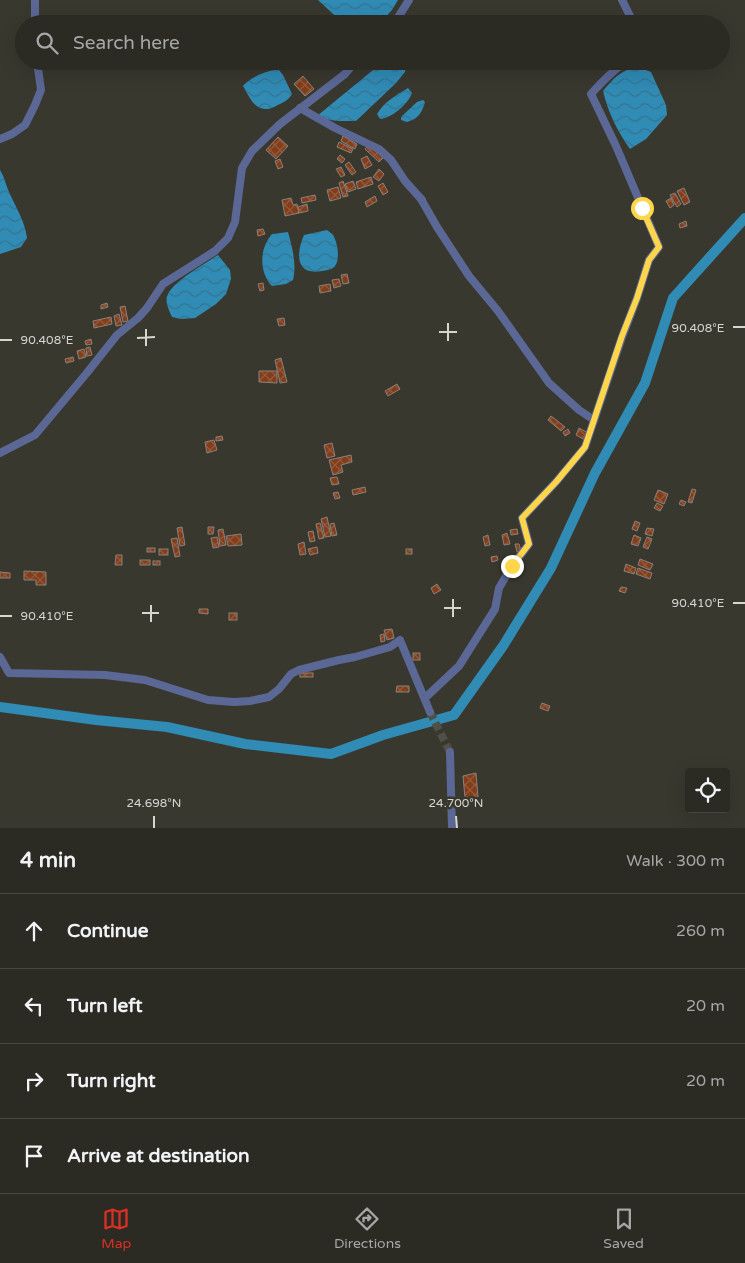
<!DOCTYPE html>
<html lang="en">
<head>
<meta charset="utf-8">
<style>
	body { margin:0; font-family:"Varela Round",sans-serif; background:#373630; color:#f1f3f6 }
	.controls { position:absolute; right:15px; bottom:15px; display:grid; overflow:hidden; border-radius:5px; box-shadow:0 5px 20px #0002 }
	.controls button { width:45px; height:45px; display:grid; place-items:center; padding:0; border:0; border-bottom:1px solid #474641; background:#2b2a23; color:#f1f3f6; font:25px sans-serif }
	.stop { position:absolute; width:15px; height:15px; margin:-11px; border:4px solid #ffd54a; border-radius:50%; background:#fff }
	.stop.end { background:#ffd54a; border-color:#fff; box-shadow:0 1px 5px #0008 }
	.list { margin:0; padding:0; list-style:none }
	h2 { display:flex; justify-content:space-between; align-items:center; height:65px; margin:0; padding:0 20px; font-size:21px }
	h2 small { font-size:16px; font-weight:400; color:#a6a7a6 }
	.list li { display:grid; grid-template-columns:32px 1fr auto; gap:15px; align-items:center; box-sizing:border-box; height:75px; padding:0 20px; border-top:1px solid #474641 }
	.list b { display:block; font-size:19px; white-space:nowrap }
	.list em { font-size:16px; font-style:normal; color:#a6a7a6 }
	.icon { flex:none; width:28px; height:28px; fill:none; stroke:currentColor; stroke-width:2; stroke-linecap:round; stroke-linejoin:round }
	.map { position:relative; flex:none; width:745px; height:828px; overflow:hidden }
	.search { position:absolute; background:#2b2a23; box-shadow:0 5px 20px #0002; left:15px; right:15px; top:15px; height:55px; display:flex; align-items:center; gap:12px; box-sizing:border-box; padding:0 18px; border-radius:28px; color:#a6a7a6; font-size:19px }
	.sheet { height:365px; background:#2b2a23 }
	nav { display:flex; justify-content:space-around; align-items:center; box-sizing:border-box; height:70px; border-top:1px solid #474641; background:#2b2a23; font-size:14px; color:#a6a7a6 }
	nav a { display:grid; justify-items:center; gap:2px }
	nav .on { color:#d93025 }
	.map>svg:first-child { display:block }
	.water { fill:url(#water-waves) }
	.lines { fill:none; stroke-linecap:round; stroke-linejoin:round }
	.canal { stroke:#308bb5; stroke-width:10 }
	.building { fill:url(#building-cross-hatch); stroke:#8a807b }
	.minor-tunnel { stroke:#515047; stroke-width:8; stroke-dasharray:8 4; stroke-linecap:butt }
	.minor { stroke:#5b6795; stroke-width:8 }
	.route { stroke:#ffd54a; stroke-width:6 }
	.ticks { fill:none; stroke:#d6d5d0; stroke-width:2 }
	.ticks-label { font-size:12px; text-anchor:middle; fill:#d6d5d0; stroke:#39382f; stroke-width:5; stroke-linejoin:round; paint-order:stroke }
</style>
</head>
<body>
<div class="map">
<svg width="745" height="828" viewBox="0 0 745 828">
	<defs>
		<pattern id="water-waves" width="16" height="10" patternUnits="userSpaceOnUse" patternTransform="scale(1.25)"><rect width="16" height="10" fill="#308bb5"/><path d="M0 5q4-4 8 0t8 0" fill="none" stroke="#357491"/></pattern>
		<pattern id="building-cross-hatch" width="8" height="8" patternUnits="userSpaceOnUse" patternTransform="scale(1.25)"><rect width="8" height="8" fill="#823e1b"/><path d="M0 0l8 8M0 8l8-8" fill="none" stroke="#93593b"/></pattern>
	</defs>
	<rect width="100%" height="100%" fill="#39382f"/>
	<g class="water">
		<path d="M318,0H398L392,10L379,24H344Z"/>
		<path d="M384,61H407L405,72L396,83L356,121C343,121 330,122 317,116Z"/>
		<path d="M637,67L651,72L666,105L667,115L646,139L630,149C617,131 608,112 603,91C615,77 620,71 637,67Z"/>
		<path d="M278,69L283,75L292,94C289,100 282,103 276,106C257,116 251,100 243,86C252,76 265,72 278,69Z"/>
		<path d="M408,88L412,93C408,104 392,118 380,119L377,114C384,102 396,95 408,88Z"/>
		<path d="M423,100L425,102C421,114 419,118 407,122L401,120V117L417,102Z"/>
		<path d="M0,170C4,176 6,185 9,192C16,208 25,221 27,238L21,247L0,254Z"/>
		<path d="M327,230C328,231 333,234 333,235C338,243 341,262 333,268C330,270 325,270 322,271C295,276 296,253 304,235Z"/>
		<path d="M288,232C292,247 297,264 293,280L286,284L272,286C259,272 259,249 272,234Z"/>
		<path d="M218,255L230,270L231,279L226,294L216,304L195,318L181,319L172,317C169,310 164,301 168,294C174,281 206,263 218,255Z"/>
	</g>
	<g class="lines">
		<path class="canal" d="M0,707L96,720L167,727L245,744L331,754L383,735L454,715L503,646L551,568L595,473L645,383L673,298L745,218"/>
	</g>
	<g class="building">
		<path d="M303,76L314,89L305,96L294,84Z"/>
		<path d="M343,136L357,144L355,149L341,141Z"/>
		<path d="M278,137L288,146L276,159L266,150Z"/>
		<path d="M339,142L353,149L351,153L337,147Z"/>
		<path d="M369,145L383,158L379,162L365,149Z"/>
		<path d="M340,155L345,159L342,163L337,159Z"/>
		<path d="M367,156L372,165L365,169L361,159Z"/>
		<path d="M280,159L283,167L278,169L275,161Z"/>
		<path d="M349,162L356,172L352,175L345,165Z"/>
		<path d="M341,167L345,175L341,177L336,169Z"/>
		<path d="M379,169L384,174L379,181L373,177Z"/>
		<path d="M371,177L373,184L358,189L356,182Z"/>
		<path d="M343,181L348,196L343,197L339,183Z"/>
		<path d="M353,181L356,189L348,192L345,184Z"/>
		<path d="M383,183L388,192L383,195L378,186Z"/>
		<path d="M338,187L341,198L330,201L327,190Z"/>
		<path d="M684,188L690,202L684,205L677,191Z"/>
		<path d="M675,193L681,204L677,207L670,195Z"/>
		<path d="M315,195L316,200L302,203L301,198Z"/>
		<path d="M375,196L377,201L367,207L365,202Z"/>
		<path d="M291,198L293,205L297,204L299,213L285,216L282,200Z"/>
		<path d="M671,198L674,205L670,208L666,201Z"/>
		<path d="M307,204L308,211L299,213L298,207Z"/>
		<path d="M686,221L687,226L680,228L679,224Z"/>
		<path d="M263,229L265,234L258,236L257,230Z"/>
		<path d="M347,274L349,283L343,284L341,275Z"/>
		<path d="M339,279L341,286L334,288L332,280Z"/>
		<path d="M263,283L264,290L260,291L258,284Z"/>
		<path d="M330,284L331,291L320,293L319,286Z"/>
		<path d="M107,303L108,307L101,309V305Z"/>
		<path d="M125,306L128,321L123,322L120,307Z"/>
		<path d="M119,314L122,325L116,326L114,316Z"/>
		<path d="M111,317L112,324L94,328L93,321Z"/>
		<path d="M284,318L285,325L279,326L277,319Z"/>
		<path d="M91,339L92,344L86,345L85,341Z"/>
		<path d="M90,347L92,355L87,356L86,348Z"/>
		<path d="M84,349L86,357L79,359L77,351Z"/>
		<path d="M73,357L74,361L66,363L65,359Z"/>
		<path d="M281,358L287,382L280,383L275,360Z"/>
		<path d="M259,371H277V383L259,382Z"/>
		<path d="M397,384L400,389L388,396L385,391Z"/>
		<path d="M551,416L565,427L561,431L548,420Z"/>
		<path d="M579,428L588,433L585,440L576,435Z"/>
		<path d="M568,429L570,433L565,436L563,432Z"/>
		<path d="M222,436L223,440L216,441V437Z"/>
		<path d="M214,440L217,450L207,453L205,442Z"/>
		<path d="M332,443L335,456L327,458L324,445Z"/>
		<path d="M351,455L352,462L341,465L343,472L333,475L329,460Z"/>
		<path d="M337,477L339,484L332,485L330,478Z"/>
		<path d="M365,487L366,492L353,495L352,490Z"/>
		<path d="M692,489L696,490L692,503L688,502Z"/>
		<path d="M658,490L668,494L664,504L654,500Z"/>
		<path d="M338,492L340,498L335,499L333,493Z"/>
		<path d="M681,500L686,502L684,506L679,504Z"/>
		<path d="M657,503L663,506L660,511L654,508Z"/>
		<path d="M327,517L331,536L325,537L321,519Z"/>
		<path d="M635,521L640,523L637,531L632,529Z"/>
		<path d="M320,523L324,538L319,539L316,524Z"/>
		<path d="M334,523L337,535L332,536L330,524Z"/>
		<path d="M182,527L185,545L180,546L177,528Z"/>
		<path d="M208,527H214L213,534H208Z"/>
		<path d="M647,528L654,529L652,536L645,534Z"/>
		<path d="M223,529L226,545L220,546L218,530Z"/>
		<path d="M517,529L518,534L511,535L510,530Z"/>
		<path d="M313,531L315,541L310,542L308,532Z"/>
		<path d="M507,533L510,544L504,545L502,535Z"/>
		<path d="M241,534L242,545L228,546L226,536Z"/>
		<path d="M488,535L490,545L485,546L483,537Z"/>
		<path d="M634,535L641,538L638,546L631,544Z"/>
		<path d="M217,537L219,547L213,548L211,538Z"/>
		<path d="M647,537L652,539L648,549L643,547Z"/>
		<path d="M177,538L180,556L175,557L171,539Z"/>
		<path d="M304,542L306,554L300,555L298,544Z"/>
		<path d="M515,544H519L521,551L517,552Z"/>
		<path d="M317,547L318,553L310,555L308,549Z"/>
		<rect x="147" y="548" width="8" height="4"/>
		<rect x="159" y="549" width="9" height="6"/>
		<rect x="406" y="549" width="6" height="5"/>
		<path d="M116,555H122V565H115Z"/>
		<path d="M497,556L498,560L492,562L491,557Z"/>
		<path d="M640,559L653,564L650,570L638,565Z"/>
		<rect x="140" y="560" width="10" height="5"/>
		<rect x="153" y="561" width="7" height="4"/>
		<path d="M626,564L636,568L634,574L624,571Z"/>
		<path d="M638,568L652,573L650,579L636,574Z"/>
		<path d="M24,571L46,572V585H36V580H24Z"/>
		<path d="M0,572L10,573V578H0Z"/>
		<path d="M437,584L441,590L434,594L431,588Z"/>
		<path d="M621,587L627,588L625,593L619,591Z"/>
		<path d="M199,609H208V614L199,613Z"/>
		<rect x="229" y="613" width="8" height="7"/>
		<path d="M392,629L394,638L387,640L384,630Z"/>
		<path d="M384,634L385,641L381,642L380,635Z"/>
		<rect x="413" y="653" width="7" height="7"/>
		<rect x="300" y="673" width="13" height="4"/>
		<path d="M397,686H409V692H396Z"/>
		<path d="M542,703L550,706L548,711L540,708Z"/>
		<path d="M476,773L478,797L465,798L463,776Z"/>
	</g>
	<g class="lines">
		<path class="minor-tunnel" d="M430,712L450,752"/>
		<g class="minor">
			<path d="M35,0V24"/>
			<path d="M622,0L634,24"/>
			<path d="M392,24L397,19L409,0"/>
			<path d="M300,108L335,128L379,149L391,160L405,181L422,200"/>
			<path d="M0,139L12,134L25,125L35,105L41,90L37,61"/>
			<path d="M421,199L437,227L469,276L498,311L549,383L579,410L594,420"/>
			<path d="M0,453L35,435L86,374L117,335L138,318L147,308L163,284L215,251L228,238L235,222L242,168L252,151L280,124L345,74L356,61"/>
			<path d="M0,657L9,673L105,675L145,680L208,700L234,702L250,701L269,697L279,689L291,674L299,670L339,660L355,657L390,647L400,640L430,712"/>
			<path d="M425,698L459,666L495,609L499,588L512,566L529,544L522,518L556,482L585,447L622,337L637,298L649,260L659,247L616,146L591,94C602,82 613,70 627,61"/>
			<path d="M450,752L452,828"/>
		</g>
	</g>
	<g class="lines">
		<path class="route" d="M512,566L529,544L522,518L556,482L585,447L622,336L637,298L649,260L659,247L642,208"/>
	</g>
	<path class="ticks" d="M448,323V341M733,327H745M146,329V346M439,332H457M137,338L155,337M0,340H12M453,599V617M733,603H745M151,605V622M444,608H461M142,613H159M0,616H12M154,816V828M456,816L457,828"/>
	<g class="ticks-label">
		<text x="698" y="332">90.408°E</text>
		<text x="47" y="344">90.408°E</text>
		<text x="698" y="607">90.410°E</text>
		<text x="47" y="620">90.410°E</text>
		<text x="154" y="807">24.698°N</text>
		<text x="456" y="807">24.700°N</text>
	</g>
</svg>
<div class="controls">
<button><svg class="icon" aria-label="locate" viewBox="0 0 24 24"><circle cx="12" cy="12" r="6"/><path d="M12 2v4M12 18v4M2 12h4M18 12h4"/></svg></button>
</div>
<div class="stop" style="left:642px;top:208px"></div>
<div class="stop end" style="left:512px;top:566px"></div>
<div class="search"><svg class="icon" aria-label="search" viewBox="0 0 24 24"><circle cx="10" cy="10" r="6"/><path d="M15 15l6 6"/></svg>Search here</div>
</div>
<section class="sheet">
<h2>4 min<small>Walk · 300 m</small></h2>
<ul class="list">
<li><svg class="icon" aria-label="ahead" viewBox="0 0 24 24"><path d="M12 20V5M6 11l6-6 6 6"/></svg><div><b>Continue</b></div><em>260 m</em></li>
<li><svg class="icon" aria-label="left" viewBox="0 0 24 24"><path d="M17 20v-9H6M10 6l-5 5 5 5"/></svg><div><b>Turn left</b></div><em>20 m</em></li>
<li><svg class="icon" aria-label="right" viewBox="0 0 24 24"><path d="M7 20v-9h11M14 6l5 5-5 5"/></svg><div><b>Turn right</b></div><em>20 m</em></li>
<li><svg class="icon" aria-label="arrive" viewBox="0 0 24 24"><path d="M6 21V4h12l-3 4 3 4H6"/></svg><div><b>Arrive at destination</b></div></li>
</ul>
</section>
<nav>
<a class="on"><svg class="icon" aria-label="map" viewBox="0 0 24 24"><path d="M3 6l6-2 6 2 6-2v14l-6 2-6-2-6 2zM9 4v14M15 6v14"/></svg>Map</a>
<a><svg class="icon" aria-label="directions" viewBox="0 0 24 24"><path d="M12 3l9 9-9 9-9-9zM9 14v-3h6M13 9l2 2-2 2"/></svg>Directions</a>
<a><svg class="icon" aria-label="saved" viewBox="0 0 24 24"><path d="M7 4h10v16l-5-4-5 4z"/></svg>Saved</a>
</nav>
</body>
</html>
